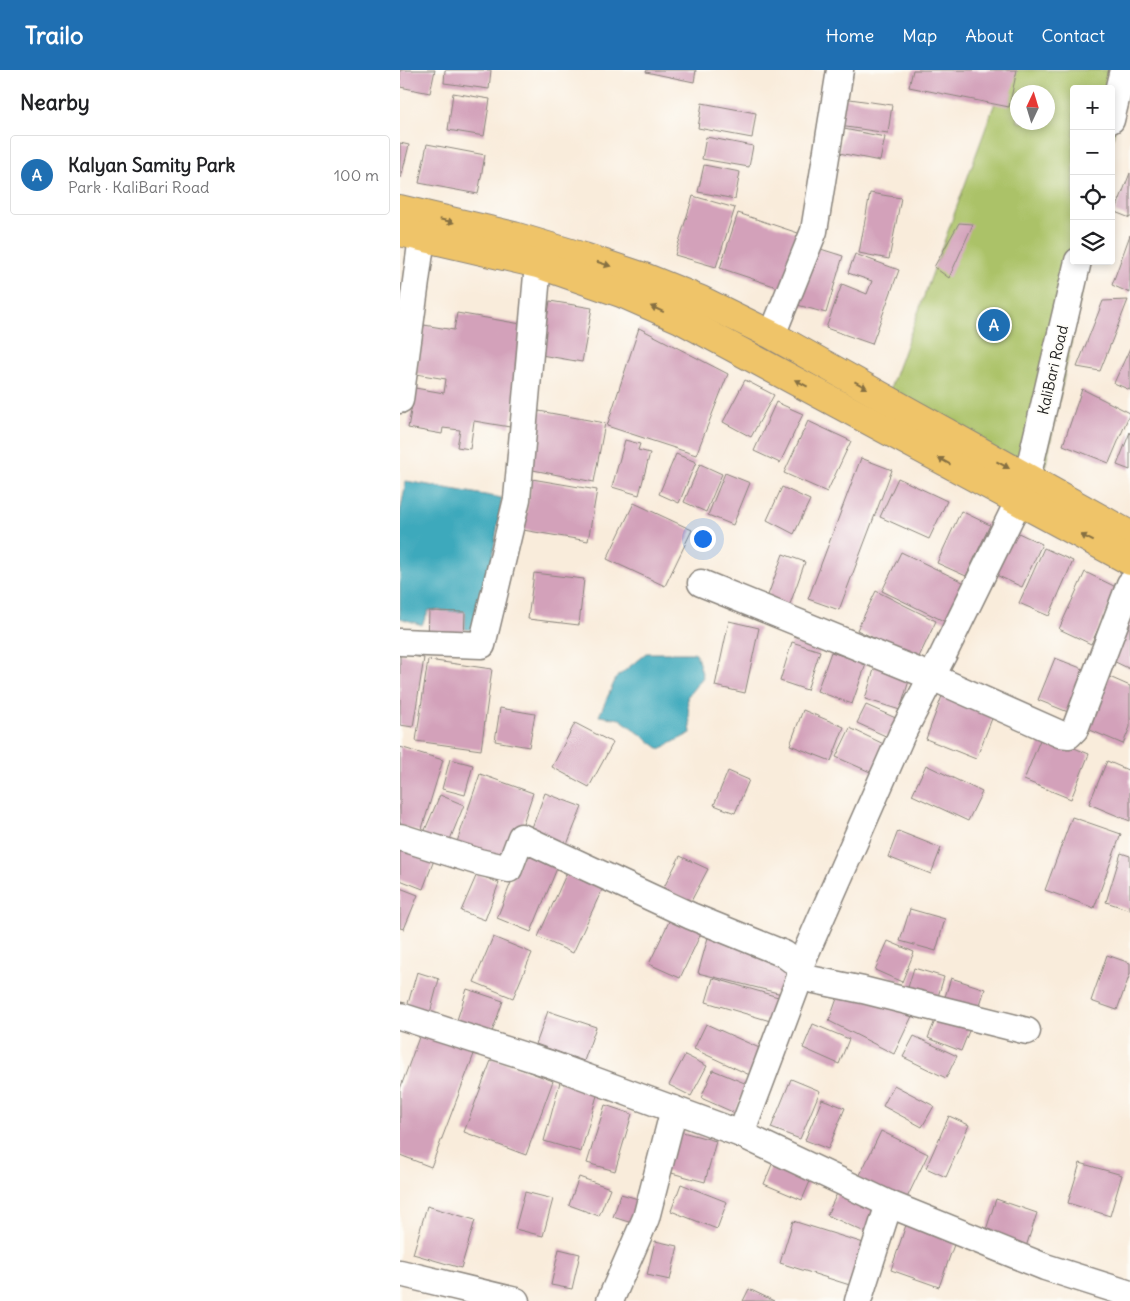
<!DOCTYPE html>
<html lang="en">
<head>
<meta charset="utf-8">
<style>
	body { margin:0; font-family:Delius,sans-serif; background:#f2f2f2; color:#202124 }
	.controls { position:absolute; right:15px; top:15px; display:grid; overflow:hidden; border-radius:5px; box-shadow:0 2px 8px #0003 }
	.controls button { width:45px; height:45px; display:grid; place-items:center; padding:0; border:0; border-bottom:1px solid #e0e0e0; background:#fff; color:#202124; font:25px sans-serif }
	.compass { position:absolute; left:610px; top:15px; width:45px; height:45px; border-radius:50%; background:#fff; box-shadow:0 2px 8px #0003; rotate:4deg }
	.you { position:absolute; left:302px; top:468px; width:18px; height:18px; margin:-12px; border:4px solid #fff; border-radius:50%; background:#1a73e8; box-shadow:0 0 0 8px #1a73e833 }
	.badge { display:grid; place-items:center; width:32px; height:32px; border-radius:50%; background:#1f6fb2; color:#fff; font-size:16px; font-weight:700 }
	.pin { position:absolute; translate:-50% -50%; border:2px solid #fff; box-shadow:0 1px 5px #0006 }
	.list { margin:0; padding:0; list-style:none }
	h2 { display:flex; justify-content:space-between; align-items:center; height:65px; margin:0; padding:0 20px; font-size:21px }
	h2 small { font-size:16px; font-weight:400; color:#757577 }
	.list li { display:grid; grid-template-columns:32px 1fr auto; gap:15px; align-items:center; box-sizing:border-box; height:80px; margin:0 10px 10px; padding:0 10px; border:1px solid #e0e0e0; border-radius:5px }
	.list b { display:block; font-size:19px; white-space:nowrap }
	.list p { margin:0; font-size:16px; white-space:nowrap; color:#757577 }
	.list em { font-size:16px; font-style:normal; color:#757577 }
	.icon { flex:none; width:28px; height:28px; fill:none; stroke:currentColor; stroke-width:2; stroke-linecap:round; stroke-linejoin:round }
	.map { position:relative; flex:none; width:730px; height:1231px; overflow:hidden }
	header { display:flex; align-items:center; gap:30px; box-sizing:border-box; height:70px; padding:0 25px; background:#1f6fb2; color:#fff }
	header strong { font-size:24px }
	nav { display:flex; gap:28px; margin-inline-start:auto; font-size:18px }
	main { display:flex }
	aside { flex:1; background:#fff }
	.map>svg:first-child { display:block }
	.green { fill:#abc267; stroke:#646f42; fill-rule:evenodd }
	.water { fill:#3ca9bc; stroke:#2c626c }
	.building { fill:#d3a1ba }
	.lines { fill:none; stroke-linecap:round; stroke-linejoin:round }
	.street-casing { stroke:#8a847c; stroke-width:29 }
	.primary-casing { stroke:#8a847c; stroke-width:30 }
	.street { stroke:#fff; stroke-width:26 }
	.primary { stroke:#efc469; stroke-width:28 }
	.oneway { fill:#867042 }
	.labels { text-anchor:middle; stroke-width:4; stroke-linejoin:round; paint-order:stroke }
	.street-label { font-size:15px; fill:#1c1c1c; stroke:#fdfcf7 }
</style>
</head>
<body>
<header>
<strong>Trailo</strong>
<nav><a>Home</a><a>Map</a><a>About</a><a>Contact</a></nav>
</header>
<main>
<aside>
<h2>Nearby<small></small></h2>
<ul class="list">
<li><span class="badge">A</span><div><b>Kalyan Samity Park</b><p>Park · KaliBari Road</p></div><em>100 m</em></li>
</ul>
</aside>
<div class="map">
<svg width="730" height="1231" viewBox="0 0 730 1231">
	<rect width="100%" height="100%" fill="#fdfcf7"/>
	<filter id="ink" filterUnits="userSpaceOnUse"><feTurbulence type="fractalNoise" baseFrequency=".02" numOctaves="2"/><feDisplacementMap in="SourceGraphic" scale="10" xChannelSelector="R" yChannelSelector="G"/><feConvolveMatrix kernelMatrix="1 2 1 2 8 2 1 2 1" color-interpolation-filters="sRGB"/></filter>
	<filter id="wash" filterUnits="userSpaceOnUse"><feTurbulence type="fractalNoise" baseFrequency=".0096" numOctaves="4" result="noise"/><feDisplacementMap in="SourceGraphic" scale="20" xChannelSelector="R" yChannelSelector="G"/><feGaussianBlur stdDeviation="1.12" result="paint"/><feColorMatrix in="noise" values="0 0 0 0 0 0 0 0 0 0 0 0 0 0 0 0 0 1.4 0 .05"/><feComposite in="paint" operator="in"/></filter>
	<g filter="url(#wash)">
		<rect width="100%" height="100%" fill="#f9ecdb"/>
		<path class="green" d="M607,0H727L711,78V19H674V191H688L641,417L490,319ZM618,22H648V52H618Z"/>
		<g class="water">
			<path d="M6,411L102,428L81,561L65,559V542L29,540L22,555L0,548V443Z"/>
			<path d="M246,583H296L303,607L287,627L291,663L260,679L220,649L199,646L216,608Z"/>
		</g>
		<g id="blocks">
			<g class="building">
				<path d="M0,0H35L30,23L0,17Z"/>
				<path d="M45,0H91L89,19L44,13Z"/>
				<path d="M247,0H296L294,12L246,2Z"/>
				<path d="M513,0H617L609,37L509,17Z"/>
				<path d="M53,23L90,29L84,66L48,60Z"/>
				<path d="M443,28L492,35L488,63L439,56Z"/>
				<path d="M302,33L356,43L352,68L298,58Z"/>
				<path d="M444,59L485,67L480,91L439,83Z"/>
				<path d="M306,67L353,76L349,97L302,89Z"/>
				<path d="M0,73L9,75L1,108H0Z"/>
				<path d="M27,74L85,85L78,124L19,113Z"/>
				<path d="M304,95L340,102L335,129L298,122Z"/>
				<path d="M730,103V148L715,142Z"/>
				<path d="M470,123L501,128L489,189L459,183Z"/>
				<path d="M293,126L335,138L316,197L275,185Z"/>
				<path d="M338,143L404,165L386,220L320,198Z"/>
				<path d="M559,153L573,154L549,208L534,197Z"/>
				<path d="M730,165V223L712,215Z"/>
				<path d="M411,176L443,186L426,243L394,234Z"/>
				<path d="M455,184L499,200L472,274L426,258L442,214L467,224L472,211L448,203Z"/>
				<path d="M728,230L700,301L677,297L703,231Z"/>
				<path d="M150,231L192,238L182,292L141,285Z"/>
				<path d="M57,243L127,255L110,357L74,351L70,379L57,377L60,360L43,358L42,364L8,358L15,318L44,323L46,309L16,304L24,255L54,260Z"/>
				<path d="M239,258L328,304L296,385L207,356Z"/>
				<path d="M730,278V320L714,313Z"/>
				<path d="M345,310L374,325L351,367L323,352Z"/>
				<path d="M682,319L730,343L709,393L663,375Z"/>
				<path d="M376,332L403,344L380,393L354,381Z"/>
				<path d="M139,341L205,353L194,412L128,399Z"/>
				<path d="M408,351L451,371L427,422L384,403Z"/>
				<path d="M730,362V400L717,395Z"/>
				<path d="M225,370L240,374L238,380L250,383L239,425L212,417Z"/>
				<path d="M276,384L296,392L279,433L259,424Z"/>
				<path d="M461,388L492,400L439,540L408,529Z"/>
				<path d="M300,394L322,404L306,442L284,432Z"/>
				<path d="M325,403L350,413L333,455L308,445Z"/>
				<path d="M498,408L547,431L529,469L480,447Z"/>
				<path d="M132,409L197,420L188,471L123,460Z"/>
				<path d="M382,417L410,430L394,464L367,450Z"/>
				<path d="M234,433L292,460L265,516L207,489Z"/>
				<path d="M561,441L590,455L566,506L537,493Z"/>
				<path d="M614,461L642,474L622,517L594,504Z"/>
				<path d="M644,478L673,491L649,546L619,533Z"/>
				<path d="M501,482L569,515L550,554L482,521Z"/>
				<path d="M383,484L405,492L389,537L367,528Z"/>
				<path d="M685,502L718,518L691,574L659,559Z"/>
				<path d="M134,503L184,509L179,555L128,549Z"/>
				<path d="M476,521L536,551L518,589L457,560Z"/>
				<path d="M730,537V599L705,587Z"/>
				<path d="M29,541L65,542L64,572L28,571Z"/>
				<path d="M329,551L359,558L345,623L315,616Z"/>
				<path d="M392,572L420,581L407,620L380,611Z"/>
				<path d="M431,582L466,594L452,634L417,621Z"/>
				<path d="M0,584L24,588L13,657L0,655Z"/>
				<path d="M655,588L691,602L673,644L638,630Z"/>
				<path d="M28,590L92,599L81,680L16,671Z"/>
				<path d="M476,593L511,604L500,640L465,629Z"/>
				<path d="M705,605L730,616V657L723,674L683,657Z"/>
				<path d="M542,626L593,646L576,689L526,669Z"/>
				<path d="M466,635L498,649L490,668L457,653Z"/>
				<path d="M100,638L135,644L129,677L95,671Z"/>
				<path d="M403,640L444,657L431,691L390,675Z"/>
				<path d="M175,653L213,673L189,717L152,697Z"/>
				<path d="M450,658L490,677L477,705L436,687Z"/>
				<path d="M642,665L689,684L671,729L624,710Z"/>
				<path d="M0,677L43,690L21,762L0,756Z"/>
				<path d="M50,689L73,695L65,725L42,719Z"/>
				<path d="M707,691L730,701V751L689,734Z"/>
				<path d="M526,695L582,722L568,751L512,725Z"/>
				<path d="M328,701L349,710L335,743L314,735Z"/>
				<path d="M80,704L133,723L110,793L56,775Z"/>
				<path d="M145,723L182,737L166,777L130,763Z"/>
				<path d="M40,725L64,735L47,777L22,767Z"/>
				<path d="M672,747L721,764L694,838L645,820Z"/>
				<path d="M498,761L541,778L531,804L488,787Z"/>
				<path d="M0,777L34,790L23,819L0,810Z"/>
				<path d="M125,777L160,791L131,862L97,848Z"/>
				<path d="M721,783L730,786V840L706,832Z"/>
				<path d="M280,786L308,799L287,839L260,825Z"/>
				<path d="M169,798L205,813L173,883L138,867Z"/>
				<path d="M77,804L99,813L85,850L61,841Z"/>
				<path d="M0,818L18,825L4,859L0,858Z"/>
				<path d="M510,839L545,849L536,881L500,871Z"/>
				<path d="M273,843L304,857L280,908L249,894Z"/>
				<path d="M309,864L392,896L382,924L298,903Z"/>
				<path d="M93,867L132,883L113,928L74,912Z"/>
				<path d="M488,871L514,882L502,912L475,900Z"/>
				<path d="M707,885L730,893V904L717,940L691,931Z"/>
				<path d="M514,898L544,907L535,936L505,927Z"/>
				<path d="M17,902L39,909L30,943L7,937Z"/>
				<path d="M313,908L385,929L377,953L306,932Z"/>
				<path d="M551,908L585,919L576,947L542,936Z"/>
				<path d="M67,919L103,931L92,962L57,950Z"/>
				<path d="M440,920L514,942L494,984L429,951Z"/>
				<path d="M148,941L196,957L184,991L136,974Z"/>
				<path d="M538,943L571,956L561,981L528,968Z"/>
				<path d="M306,954L366,981L354,1007L294,979Z"/>
				<path d="M413,954L449,969L439,994L403,978Z"/>
				<path d="M22,959L76,979L31,1097L0,1085V1019Z"/>
				<path d="M514,966L557,986L546,1008L503,987Z"/>
				<path d="M285,985L307,996L291,1026L269,1015Z"/>
				<path d="M92,988L153,1011L126,1085L64,1062Z"/>
				<path d="M313,1000L347,1014L335,1043L301,1028Z"/>
				<path d="M391,1009L420,1021L400,1069L371,1058Z"/>
				<path d="M160,1012L198,1022L181,1082L144,1071Z"/>
				<path d="M494,1015L534,1036L522,1057L483,1036Z"/>
				<path d="M422,1029L445,1038L428,1079L405,1070Z"/>
				<path d="M205,1035L232,1044L215,1101L187,1093Z"/>
				<path d="M549,1046L569,1055L546,1107L526,1098Z"/>
				<path d="M275,1060L316,1071L305,1112L264,1101Z"/>
				<path d="M481,1061L528,1084L505,1132L458,1109Z"/>
				<path d="M373,1092L411,1109L402,1130L364,1114Z"/>
				<path d="M680,1093L722,1105L710,1146L668,1133Z"/>
				<path d="M179,1107L210,1118L199,1146L169,1135Z"/>
				<path d="M281,1114L327,1132L317,1159L271,1141Z"/>
				<path d="M440,1117L482,1137L469,1164L427,1145Z"/>
				<path d="M125,1122L153,1129L143,1166L115,1159Z"/>
				<path d="M221,1124L245,1131L238,1155L213,1147Z"/>
				<path d="M596,1129L637,1143L625,1180L584,1166Z"/>
				<path d="M27,1136L75,1150L61,1198L13,1184Z"/>
				<path d="M393,1151L470,1175L456,1217L380,1193Z"/>
				<path d="M507,1152L556,1169L539,1217L491,1200Z"/>
				<path d="M255,1171L278,1176L270,1210L247,1205Z"/>
				<path d="M159,1179L180,1184L172,1219L151,1215Z"/>
				<path d="M349,1219L374,1231H343Z"/>
			</g>
		</g>
	</g>
	<g filter="url(#ink)">
		<use href="#blocks" fill-opacity="0" stroke="#8a847c" stroke-width="1"/>
		<g class="lines">
			<g class="street-casing">
				<g id="street">
					<path d="M711,50L723,0"/>
					<path d="M372,265L414,161L440,0"/>
					<path d="M0,330L22,167"/>
					<path d="M301,513L532,607L660,664L669,665L675,659L730,514"/>
					<path d="M0,572L82,575L117,429L138,194"/>
					<path d="M0,767L79,792L109,799L121,767L291,846L384,884L400,896V907L341,1064"/>
					<path d="M400,896L502,664L543,585L618,432L627,408L678,191"/>
					<path d="M400,907L463,920L627,961"/>
					<path d="M0,946L150,994L341,1064L489,1134L645,1197L730,1224"/>
					<path d="M0,1203L116,1231"/>
					<path d="M210,1231L246,1148L274,1039"/>
					<path d="M458,1231L489,1134"/>
				</g>
			</g>
			<g class="primary-casing">
				<g id="primary">
					<path d="M0,139L114,166L184,187L244,207L301,230L372,265L730,465"/>
					<path d="M0,162L138,194L221,223L280,249L730,491"/>
				</g>
			</g>
			<use href="#street" class="street"/>
			<use href="#primary" class="primary"/>
		</g>
		<defs><path id="oneway-solid" d="M-6-.8H1V-3.2L6.5 0L1 3.2V.8H-6Z" transform="scale(1.25)"/></defs>
		<g class="oneway">
			<use href="#oneway-solid" transform="translate(47 151) rotate(14)"/>
			<use href="#oneway-solid" transform="translate(204 194) rotate(18)"/>
			<use href="#oneway-solid" transform="translate(257 239) rotate(-156)"/>
			<use href="#oneway-solid" transform="translate(401 313) rotate(-152)"/>
			<use href="#oneway-solid" transform="translate(461 315) rotate(29)"/>
			<use href="#oneway-solid" transform="translate(544 391) rotate(-151)"/>
			<use href="#oneway-solid" transform="translate(603 395) rotate(29)"/>
			<use href="#oneway-solid" transform="translate(687 468) rotate(-153)"/>
		</g>
	</g>
	<g class="labels">
		<g class="street-label">
			<text transform="translate(653 300) rotate(-77)" y="5">KaliBari Road</text>
		</g>
	</g>
</svg>
<div class="controls">
<button>+</button>
<button>−</button>
<button><svg class="icon" aria-label="locate" viewBox="0 0 24 24"><circle cx="12" cy="12" r="6"/><path d="M12 2v4M12 18v4M2 12h4M18 12h4"/></svg></button>
<button><svg class="icon" aria-label="layers" viewBox="0 0 24 24"><path d="M12 4l9 5-9 5-9-5zM3 14l9 5 9-5"/></svg></button>
</div>
<svg class="compass" viewBox="-18 -18 36 36"><path d="M0-13l5 13h-10z" fill="#e53935"/><path d="M0 13l5-13h-10z" fill="#757577"/></svg>
<div class="you"></div>
<div class="pin badge" style="left:594px;top:255px">A</div>
</div>
</main>
</body>
</html>
